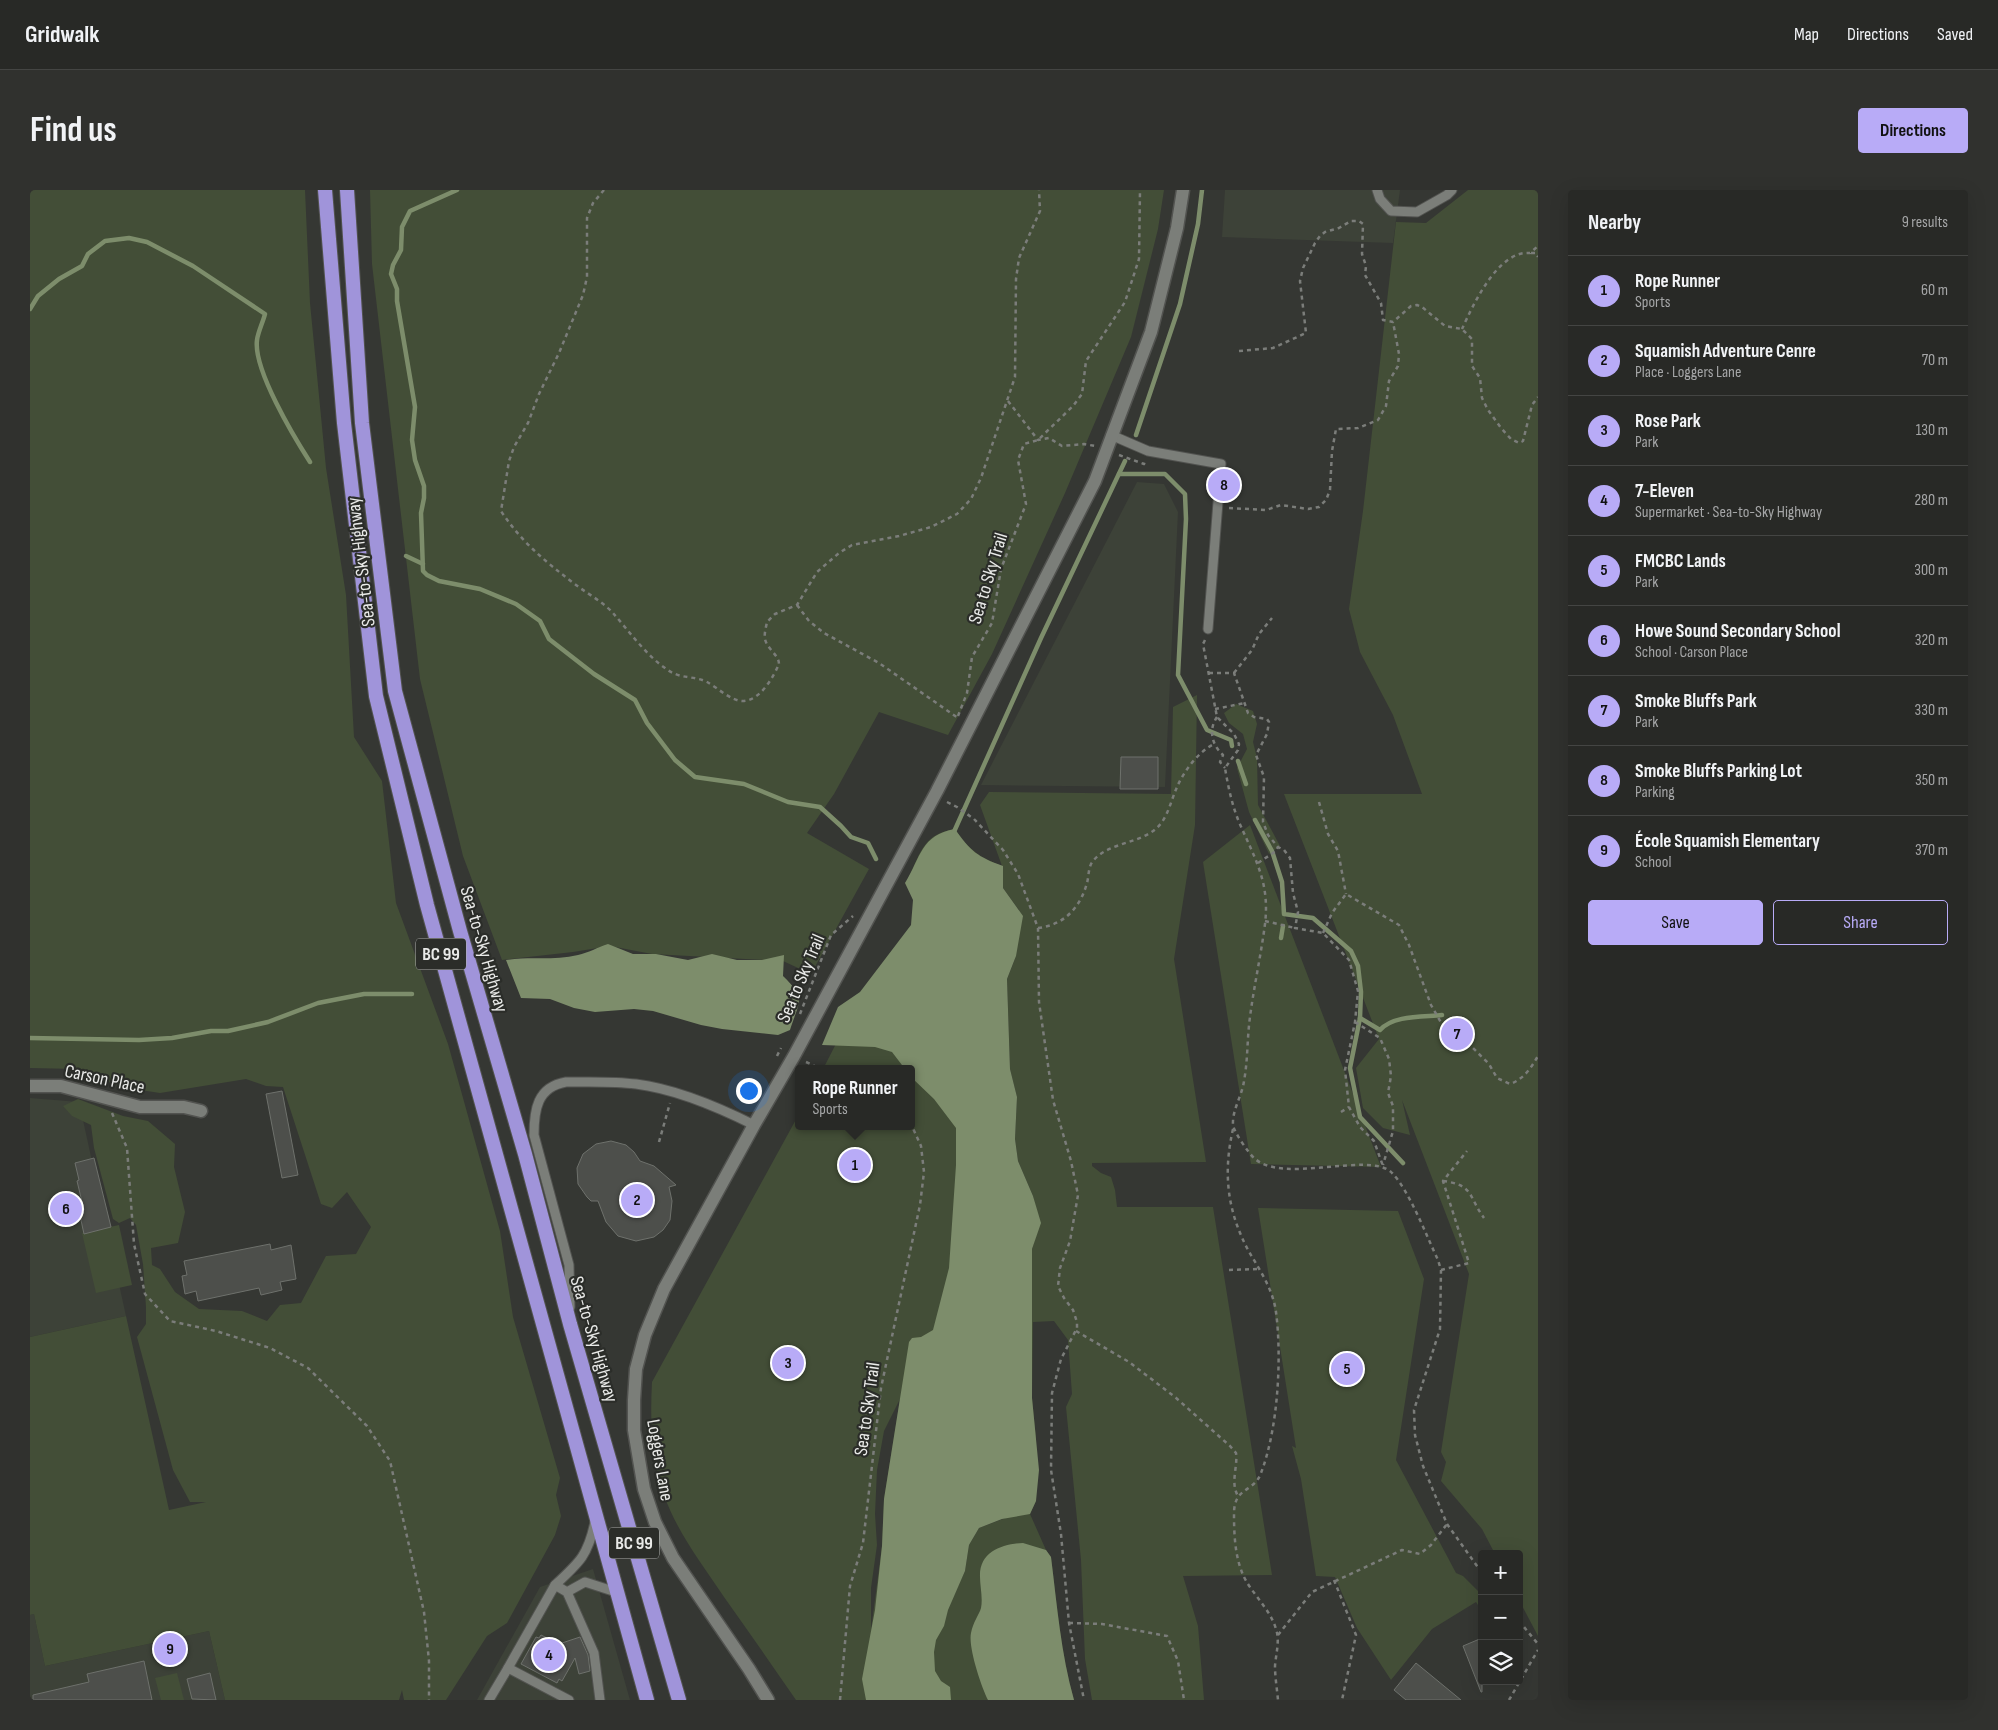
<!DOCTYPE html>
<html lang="en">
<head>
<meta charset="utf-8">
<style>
	body { margin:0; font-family:"Sofia Sans Condensed",sans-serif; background:#30312e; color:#f1f3f6 }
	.controls { position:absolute; right:15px; bottom:15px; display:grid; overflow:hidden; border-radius:5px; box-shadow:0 5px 20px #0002 }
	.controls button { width:45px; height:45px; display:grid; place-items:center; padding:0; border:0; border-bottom:1px solid #444543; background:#282926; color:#f1f3f6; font:25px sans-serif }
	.you { position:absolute; left:718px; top:900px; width:18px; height:18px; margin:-12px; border:4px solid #fff; border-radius:50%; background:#1a73e8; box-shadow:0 0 0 8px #1a73e833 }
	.badge { display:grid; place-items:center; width:32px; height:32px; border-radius:50%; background:#b8abf7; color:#111; font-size:16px; font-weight:700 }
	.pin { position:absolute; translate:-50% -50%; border:2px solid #fff; box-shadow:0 1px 5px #0006 }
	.popup { position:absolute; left:765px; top:875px; width:120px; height:65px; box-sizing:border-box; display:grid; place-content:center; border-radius:5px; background:#282926; filter:drop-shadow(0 1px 4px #0005); font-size:16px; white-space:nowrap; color:#a5a6a7 }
	.popup b { font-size:19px; color:#f1f3f6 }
	.popup::after { content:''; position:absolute; left:50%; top:100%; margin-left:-10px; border:10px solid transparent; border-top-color:#282926 }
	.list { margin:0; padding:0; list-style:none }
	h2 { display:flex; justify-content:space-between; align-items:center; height:65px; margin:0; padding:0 20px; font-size:21px }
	h2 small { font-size:16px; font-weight:400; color:#a5a6a7 }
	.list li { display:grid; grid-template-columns:32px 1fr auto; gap:15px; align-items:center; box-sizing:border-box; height:70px; padding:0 20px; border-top:1px solid #444543 }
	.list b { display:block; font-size:19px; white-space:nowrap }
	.list p { margin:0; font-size:16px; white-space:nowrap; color:#a5a6a7 }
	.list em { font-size:16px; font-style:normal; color:#a5a6a7 }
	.actions { display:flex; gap:10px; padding:15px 20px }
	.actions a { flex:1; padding:11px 0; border:1px solid #b8abf7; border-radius:5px; text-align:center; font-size:18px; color:#b8abf7 }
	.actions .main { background:#b8abf7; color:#111 }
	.icon { flex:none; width:28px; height:28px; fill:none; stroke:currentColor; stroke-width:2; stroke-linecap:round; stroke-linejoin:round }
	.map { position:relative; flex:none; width:1508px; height:1510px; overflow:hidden; border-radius:5px }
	header { display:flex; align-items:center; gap:30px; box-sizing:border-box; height:70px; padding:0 25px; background:#282926; border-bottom:1px solid #444543 }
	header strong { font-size:24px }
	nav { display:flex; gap:28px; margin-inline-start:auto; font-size:18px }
	.intro { display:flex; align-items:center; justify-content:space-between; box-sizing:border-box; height:120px; padding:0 30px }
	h1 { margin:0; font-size:35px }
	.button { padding:12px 22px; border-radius:5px; background:#b8abf7; color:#111; font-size:18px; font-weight:700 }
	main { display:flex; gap:30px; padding:0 30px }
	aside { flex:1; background:#282926; border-radius:5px; box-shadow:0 5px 20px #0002 }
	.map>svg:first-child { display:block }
	.built { fill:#3d4238 }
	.green { fill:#434e37; fill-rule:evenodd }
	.water { fill:#7d8d6b }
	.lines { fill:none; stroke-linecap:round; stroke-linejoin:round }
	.stream { stroke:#7d8d6b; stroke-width:4.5 }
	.building { fill:#4d4f4b; stroke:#6e716c }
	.service-casing { stroke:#525350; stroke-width:11 }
	.minor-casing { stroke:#525350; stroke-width:15 }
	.tertiary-casing { stroke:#525350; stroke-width:15 }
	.trunk-casing { stroke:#525350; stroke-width:16 }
	.path { stroke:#7b7d7a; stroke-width:2.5; stroke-dasharray:4 4; stroke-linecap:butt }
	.service { stroke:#7b7e79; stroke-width:9 }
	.minor { stroke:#7b7e79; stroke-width:12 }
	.tertiary { stroke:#7b7e79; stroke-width:12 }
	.trunk { stroke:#a094da; stroke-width:14 }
	.labels { text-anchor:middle; stroke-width:4.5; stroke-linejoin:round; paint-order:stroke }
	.shield { fill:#2b2d29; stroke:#b0b1af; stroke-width:1 }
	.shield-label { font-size:18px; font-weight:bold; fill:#e9eae8 }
	.street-label { font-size:19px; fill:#e9eae8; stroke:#2b2d29 }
</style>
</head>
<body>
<header>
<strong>Gridwalk</strong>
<nav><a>Map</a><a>Directions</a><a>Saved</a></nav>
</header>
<div class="intro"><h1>Find us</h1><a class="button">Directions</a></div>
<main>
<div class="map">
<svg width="1508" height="1510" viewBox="0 0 1508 1510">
	<rect width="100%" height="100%" fill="#353733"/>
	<g class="built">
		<path d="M1195,0H1370L1363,53L1192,47Z"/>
		<path d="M1107,292L1134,294L1148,322L1135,597L951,595Z"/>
		<path d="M0,908L49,912L96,1126L0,1147Z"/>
		<path d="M563,1379L600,1510H447L510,1397Z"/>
		<path d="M4,1424L15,1476L179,1441L195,1510H0V1425Z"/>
	</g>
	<g class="green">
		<path d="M0,0H275L280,113L296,278L316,405L324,547L352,591L366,713L418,854L470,1041L483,1127L530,1288L526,1305L531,1326L525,1345L477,1433L457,1446L416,1510H374L372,1500L369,1510H195L179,1441L15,1476L4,1424L0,1425V1147L96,1126L139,1320L176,1312H160L143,1280L107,1147L116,1134V1117L113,1074L106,1035L100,1028L89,1033L83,1029L64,958L61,935L42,926L33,916L48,909L93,926L118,931L145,954L144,977L155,1022L148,1053L121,1058L122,1075L130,1079L145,1102L169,1119L212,1121L237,1131L250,1115L271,1113L296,1066L326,1064L341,1037L317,1002L302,1018L291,1014L253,897L236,896L216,889L130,903L91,897L47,879L0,878Z"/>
		<path d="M340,0H1134L1128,39L1101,147L1035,303L962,464L918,545L849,522L804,604L777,643L839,679L781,784L753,771L622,764L580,756L543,762L472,770L433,666L390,489L342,74Z"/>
		<path d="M1438,0H1508V1446L1489,1410V1364H1465L1452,1339L1411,1291L1416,1272L1411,1262L1439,1084L1372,910L1380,945L1353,938L1333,918L1326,878L1349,849L1254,604H1392L1363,525L1330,462L1319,419L1333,321L1366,32L1396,33Z"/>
		<path d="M1167,505L1165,635L1144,769L1176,972L1062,973V976L1071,983L1081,987L1085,1000L1087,1017H1183L1242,1385L1153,1386L1168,1436L1174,1510H1062L1055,1469L1051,1370L1036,1217L1042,1204L1038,1150L1024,1131L1003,1132L1002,1208L1006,1248V1311L1000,1324L1016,1360L1021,1367C1027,1415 1031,1464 1044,1510H884L885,1489L935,1381L939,1355L949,1338L978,1327L1001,1096L1002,1059L1010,1033L1003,1006L988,971L985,949L987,907L980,879L977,789L985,769L989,720L973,698L879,687C891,661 894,644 925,639C939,660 949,667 972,676L950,615L959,602L1141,604L1143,517Z"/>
		<path d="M1206,514L1223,521L1227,534L1223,552L1227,568L1228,615L1250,656L1239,664L1219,622L1207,578L1217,559L1213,544L1199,533L1194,523Z"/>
		<path d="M1220,635L1351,977L1221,974L1173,672Z"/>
		<path d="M809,848L869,860L937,941L865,1510H766C742,1475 718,1441 694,1407C672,1374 647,1342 634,1305C621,1268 620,1230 622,1192L769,924V936H881V879H793ZM870,1209L854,1309L852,1356L841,1440V1398L847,1355L845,1324L847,1280L854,1241Z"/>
		<path d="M1228,1018L1368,1021L1394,1089L1366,1270L1426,1383L1433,1386L1452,1405V1421L1446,1412L1402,1439L1361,1490L1327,1438L1305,1387L1286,1386L1271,1289L1262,1256L1266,1258Z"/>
		<path d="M89,1035L102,1095L66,1103L52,1043Z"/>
		<path d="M147,1483L154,1510H131L125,1488Z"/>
	</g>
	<g class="water">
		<path d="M925,639C940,661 948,667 973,676V698L993,726L986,766L977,789L980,879L987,907L985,949L988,971L1003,1006L1011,1033L1002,1059V1208L1009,1280L1006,1311L1000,1324L972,1329L949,1338L939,1355L935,1381L918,1420L914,1436L906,1450L904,1462L905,1481L911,1491L920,1497L921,1510H836L832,1489L845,1420L852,1356L854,1309L879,1152L882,1148L891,1147L903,1140L919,1078L926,975V938L904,909L881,887V879H875L862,862L845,857L792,855L808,817L830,802L881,735L883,710L875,693C891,667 891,645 925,639Z"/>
		<path d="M578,754L603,764H626L658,770L682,764L707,770H732L754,765L753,786C777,809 769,811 760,840L748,845L692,839L671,835L623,821L604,819L565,822L544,818L520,809L491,808L476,770C499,766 524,771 548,765C558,763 568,757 578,754Z"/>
		<path d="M993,1353L1016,1360L1021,1367C1027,1415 1031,1464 1044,1510H958C951,1496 938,1457 941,1443C943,1432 949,1425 951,1418C953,1408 950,1396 950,1387C949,1362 972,1354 993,1353Z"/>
	</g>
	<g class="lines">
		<g class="stream">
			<path d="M427,0L380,21L372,37L371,60L363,75L361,84L367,99V111L385,217L382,250L385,270L394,296V308L391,323L393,381L397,385L409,391L450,399L486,414L510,431L519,449L564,484L605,510L617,533L645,570L665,587L714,594L758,612L790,617L811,636L821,647L838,653L846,669"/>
			<path d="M0,119L8,106L29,89L52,76L58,64L75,51L99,48L117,52L163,76L235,124C233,132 228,142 227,150C223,179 264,247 280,272"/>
			<path d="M1106,245L1150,114L1168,34L1172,0"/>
			<path d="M1089,284H1135L1155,304L1156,329L1148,485L1177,540L1201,550L1202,556"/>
			<path d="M376,366L393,374"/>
			<path d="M1208,571L1216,594"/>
			<path d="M1225,630L1242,661L1252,692L1254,724L1283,728L1321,761L1328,776L1331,802L1330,828L1320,878L1330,927L1373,973"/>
			<path d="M923,644L1011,448L1095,271"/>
			<path d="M1251,748L1253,736"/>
			<path d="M1330,828L1350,840C1363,825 1393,827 1412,825"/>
			<path d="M0,848L109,850L142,848L181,841H198L238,832L288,813L334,804H382"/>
		</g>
	</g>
	<g class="building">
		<path d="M1091,567H1128V599H1090Z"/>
		<path d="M252,901L268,985L252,988L236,904Z"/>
		<path d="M581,951L596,955L604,962L610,971L624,976L646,995L639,997L642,1011L640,1030L633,1040L624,1047L606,1051L588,1046L576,1032L568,1011H561L557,1007L548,994L547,978L553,964L566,954Z"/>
		<path d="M64,968L81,1037L54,1044L49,1021L54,1020L47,991L49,990L45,973Z"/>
		<path d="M240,1054L241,1060L261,1055L266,1089L250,1092L252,1100L231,1105L229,1098L168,1111L166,1101L155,1104L152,1086L157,1085L154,1071Z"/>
		<path d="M511,1445L529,1454L550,1447L558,1465L560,1481L549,1484L545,1468L532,1491L529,1489L527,1493L491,1474L506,1447L509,1448Z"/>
		<path d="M1452,1448V1502H1451L1433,1456Z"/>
		<path d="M114,1471L122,1510H3V1505L59,1492L57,1484Z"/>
		<path d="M1386,1473L1431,1510H1376L1364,1500Z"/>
		<path d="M180,1483L186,1510L162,1509L157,1489Z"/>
	</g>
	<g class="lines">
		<g class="service-casing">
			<g id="service">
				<path d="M1347,0L1350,9L1361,21L1387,22L1417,5L1422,0"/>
				<path d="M1081,245L1118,261L1191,274L1178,439"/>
				<path d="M540,1117L539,1075L504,945C504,920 507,897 536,892C560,892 583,891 606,894C646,899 688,917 724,935"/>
				<path d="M525,1395C550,1372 558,1365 565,1332"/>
				<path d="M537,1402L555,1392L586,1402"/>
				<path d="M459,1510L478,1478"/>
				<path d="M539,1510L478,1478L525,1395L537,1402L564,1463L570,1510"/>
			</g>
		</g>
		<g class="minor-casing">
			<path id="minor" d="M0,896H31L110,917H154L171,921"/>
		</g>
		<g class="tertiary-casing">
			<path id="tertiary" d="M738,1510L719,1479L643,1368L625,1332L614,1299L604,1240V1210L606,1179L615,1145L634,1099L724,935L764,866L907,601L1065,291L1121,142L1147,38L1153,0"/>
		</g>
		<g class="trunk-casing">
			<g id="trunk">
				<path d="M295,0L314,233L346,506L397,715L617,1510"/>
				<path d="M317,0L332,233L365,501L430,741L495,964L540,1134L649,1510"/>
			</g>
		</g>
		<g class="path">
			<path d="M574,0L563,13L557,28V87L553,105L529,163L509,204L498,233L484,257L479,271L471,321C492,353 516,372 546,395C558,404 573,412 583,423C598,440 616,465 635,478C650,490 663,485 677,492C688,498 702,512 714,511C730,510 743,488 749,474C749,465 737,459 735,449C734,444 736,437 737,432L745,424L767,415L787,382L809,363L822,355L869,346L901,337L927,324L941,309L951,288L985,187L986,89L989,68L1010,21L1009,0"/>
			<path d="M1501,63H1506L1508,67"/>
			<path d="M1432,139C1443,115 1468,60 1500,63L1508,56"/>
			<path d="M1209,161L1243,158L1276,143L1270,91L1273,78L1285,53L1290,46L1295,42L1309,38L1321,31H1329L1333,34L1332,64L1336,76L1335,85L1351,113L1353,130L1363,132L1381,116L1387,115L1392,117L1415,136L1432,139L1442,149V176L1450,188L1452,208L1458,220L1471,238L1481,249L1489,253L1493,251L1502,215L1508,207"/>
			<path d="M978,211L1008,250L1019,248L1032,256L1054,254L1065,256"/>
			<path d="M1089,265L1114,274L1115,271"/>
			<path d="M1199,318L1236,320L1251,315L1278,319L1289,317L1296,310L1300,300L1302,261L1306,239L1328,238L1348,230L1356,216L1359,191L1368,176L1369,164L1363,132"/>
			<path d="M767,415L779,431L794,443L849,473L928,528"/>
			<path d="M1175,450L1173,454L1187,527L1204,544L1209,554L1208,560L1195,578C1198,596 1202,615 1209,632C1225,669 1240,692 1235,734C1231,765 1224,796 1220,827C1217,848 1218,870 1214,891C1212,906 1202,920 1203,935C1204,942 1218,962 1223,967C1251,996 1340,960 1362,983C1379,1000 1397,1047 1408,1070L1411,1080L1410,1139L1384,1220L1385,1245L1393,1276L1417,1334L1452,1383"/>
			<path d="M1179,483H1204L1218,523L1224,527L1237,529L1239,532L1237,544L1226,565L1234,587L1233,632L1238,645L1248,657L1254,660L1260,668L1263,703L1268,722L1265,738L1293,743L1319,770L1328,801L1325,832L1315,880L1319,917L1330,937L1344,951L1353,976"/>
			<path d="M1204,483L1222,460L1229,444L1242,428"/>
			<path d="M1185,519L1215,513"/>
			<path d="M928,526L937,503L942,467L962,433L971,379L996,314L988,270L994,254L1008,250L1043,216L1052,204L1056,171L1095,112L1109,69L1110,0"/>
			<path d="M1187,527C1178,540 1182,555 1193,565L1190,572L1195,578"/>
			<path d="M917,612L927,617L944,629L973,660L988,684L1008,738L1009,812L1023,910L1041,971L1048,1005L1040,1051L1030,1078L1028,1096L1034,1108L1043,1120L1047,1132V1138L1031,1169L1022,1203L1021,1280L1031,1344L1039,1433L1054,1510"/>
			<path d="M1289,612L1298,644L1308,661L1316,704"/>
			<path d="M1228,673L1246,661L1248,657"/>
			<path d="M1235,731L1265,738"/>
			<path d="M1008,738C1034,735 1050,718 1057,693C1059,686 1058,677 1063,671C1080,650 1116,655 1132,632C1139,622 1142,608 1147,597C1154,581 1168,562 1184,554"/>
			<path d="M1293,743L1302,723L1316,704L1369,735L1379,755L1401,815L1413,836L1428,853L1443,858L1459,874L1467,888L1480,894C1494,889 1501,878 1508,866"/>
			<path d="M770,824L801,745L823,726"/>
			<path d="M1325,832L1350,848L1359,869L1361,886L1358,903L1363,916V941L1353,975"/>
			<path d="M747,866L751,858"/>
			<path d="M776,872L791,879"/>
			<path d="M1311,922L1319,917"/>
			<path d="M82,923L97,958L104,1054L115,1104L140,1131L186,1141L240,1158L278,1178L337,1236L360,1271L394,1422L399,1471V1510"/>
			<path d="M1203,939C1193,983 1197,1020 1218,1060C1229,1079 1243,1099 1246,1122C1252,1168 1248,1239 1231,1283C1224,1303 1204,1296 1204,1324C1204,1345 1205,1368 1214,1387C1223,1405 1240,1419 1246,1439C1250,1451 1246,1463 1245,1476C1245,1487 1247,1499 1248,1510"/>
			<path d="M629,952L640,913"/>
			<path d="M1413,991C1444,995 1438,1006 1454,1028"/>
			<path d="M1199,1080L1230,1079"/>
			<path d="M1411,1080L1439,1073L1413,991L1437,961"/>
			<path d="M1046,1141L1099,1172L1145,1207L1200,1256L1206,1263C1208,1277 1200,1293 1208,1306"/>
			<path d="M1304,1390L1326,1445L1312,1510"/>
			<path d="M1489,1431L1508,1454"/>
			<path d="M1039,1433L1072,1434L1137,1446L1148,1471L1154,1510"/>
			<path d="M1248,1445L1282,1402L1372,1360L1390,1364L1401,1355L1417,1334"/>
			<path d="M810,1510L820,1396L833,1353L851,1198L890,1015L894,982L891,956L881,934"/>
			<path d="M1479,1510L1508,1460"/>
		</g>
		<use href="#service" class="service"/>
		<use href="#minor" class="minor"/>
		<use href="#tertiary" class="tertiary"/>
		<use href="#trunk" class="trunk"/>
	</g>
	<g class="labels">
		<g class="shield">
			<rect x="386" y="748.5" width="50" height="31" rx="4"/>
			<rect x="579" y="1337.5" width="50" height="31" rx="4"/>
		</g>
		<g class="shield-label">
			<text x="411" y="770">BC 99</text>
			<text x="604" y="1359">BC 99</text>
		</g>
		<g class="street-label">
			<text transform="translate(330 372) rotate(-97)" y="7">Sea-to-Sky Highway</text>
			<text transform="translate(957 388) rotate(-73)" y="7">Sea to Sky Trail</text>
			<text transform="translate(455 759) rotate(74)" y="7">Sea-to-Sky Highway</text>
			<text transform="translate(770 788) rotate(-67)" y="7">Sea to Sky Trail</text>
			<text transform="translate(75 888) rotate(12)" y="7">Carson Place</text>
			<text transform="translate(565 1149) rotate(74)" y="7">Sea-to-Sky Highway</text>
			<text transform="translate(836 1219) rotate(-82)" y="7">Sea to Sky Trail</text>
			<text transform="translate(631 1270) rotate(80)" y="7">Loggers Lane</text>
		</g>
	</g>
</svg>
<div class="controls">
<button>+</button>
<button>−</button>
<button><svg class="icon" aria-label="layers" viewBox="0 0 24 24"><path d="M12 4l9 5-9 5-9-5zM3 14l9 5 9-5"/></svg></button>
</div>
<div class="you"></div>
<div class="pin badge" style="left:825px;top:975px">1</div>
<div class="popup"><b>Rope Runner</b>Sports</div>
<div class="pin badge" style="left:607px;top:1010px">2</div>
<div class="pin badge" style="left:758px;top:1173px">3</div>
<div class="pin badge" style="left:519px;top:1465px">4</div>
<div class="pin badge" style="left:1317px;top:1179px">5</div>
<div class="pin badge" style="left:36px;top:1019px">6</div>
<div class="pin badge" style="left:1427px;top:844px">7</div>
<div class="pin badge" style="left:1194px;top:295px">8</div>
<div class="pin badge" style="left:140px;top:1459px">9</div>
</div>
<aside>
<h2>Nearby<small>9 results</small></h2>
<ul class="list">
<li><span class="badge">1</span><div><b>Rope Runner</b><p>Sports</p></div><em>60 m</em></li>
<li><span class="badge">2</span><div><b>Squamish Adventure Cenre</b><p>Place · Loggers Lane</p></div><em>70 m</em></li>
<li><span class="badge">3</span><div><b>Rose Park</b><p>Park</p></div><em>130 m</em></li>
<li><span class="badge">4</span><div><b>7-Eleven</b><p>Supermarket · Sea-to-Sky Highway</p></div><em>280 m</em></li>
<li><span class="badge">5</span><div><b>FMCBC Lands</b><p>Park</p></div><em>300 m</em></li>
<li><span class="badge">6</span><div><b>Howe Sound Secondary School</b><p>School · Carson Place</p></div><em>320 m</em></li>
<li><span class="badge">7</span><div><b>Smoke Bluffs Park</b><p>Park</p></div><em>330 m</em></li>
<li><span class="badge">8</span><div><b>Smoke Bluffs Parking Lot</b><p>Parking</p></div><em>350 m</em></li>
<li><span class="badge">9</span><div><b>École Squamish Elementary</b><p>School</p></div><em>370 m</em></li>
</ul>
<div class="actions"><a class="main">Save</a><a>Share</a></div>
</aside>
</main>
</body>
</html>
